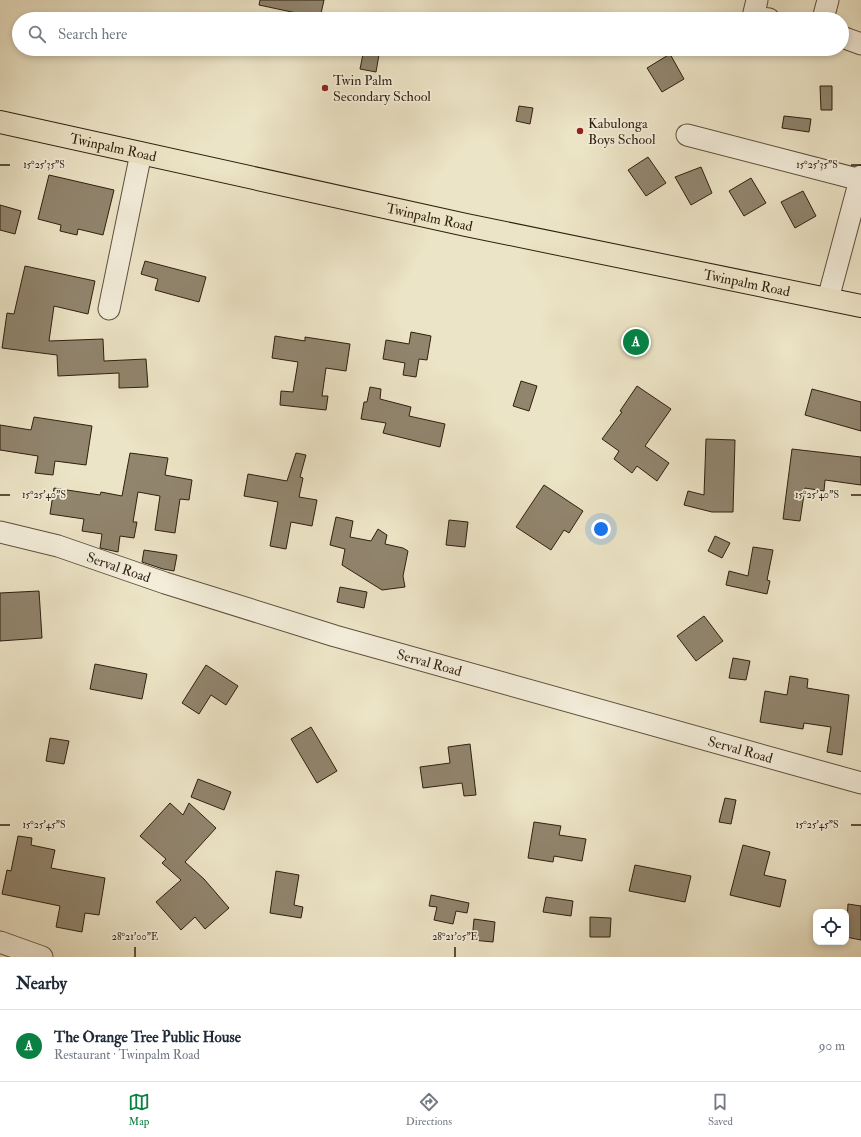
<!DOCTYPE html>
<html lang="en">
<head>
<meta charset="utf-8">
<style>
	body { margin:0; font-family:"IM FELL Double Pica",serif; background:#f6f6f7; color:#1f2937 }
	.controls { position:absolute; right:12px; bottom:12px; display:grid; overflow:hidden; border-radius:8px; box-shadow:0 2px 6px #0003 }
	.controls button { width:36px; height:36px; display:grid; place-items:center; padding:0; border:0; border-bottom:1px solid #e0e1e3; background:#fff; color:#1f2937; font:20px sans-serif }
	.you { position:absolute; left:601px; top:529px; width:14px; height:14px; margin:-10px; border:3px solid #fff; border-radius:50%; background:#1a73e8; box-shadow:0 0 0 6px #1a73e833 }
	.badge { display:grid; place-items:center; width:26px; height:26px; border-radius:50%; background:#0b8043; color:#fff; font-size:13px; font-weight:700 }
	.pin { position:absolute; translate:-50% -50%; border:2px solid #fff; box-shadow:0 1px 4px #0006 }
	.list { margin:0; padding:0; list-style:none }
	h2 { display:flex; justify-content:space-between; align-items:center; height:52px; margin:0; padding:0 16px; font-size:17px }
	h2 small { font-size:13px; font-weight:400; color:#747a83 }
	.list li { display:grid; grid-template-columns:26px 1fr auto; gap:12px; align-items:center; box-sizing:border-box; height:72px; padding:0 16px; border-top:1px solid #e0e1e3 }
	.list b { display:block; font-size:15px; white-space:nowrap }
	.list p { margin:0; font-size:13px; white-space:nowrap; color:#747a83 }
	.list em { font-size:13px; font-style:normal; color:#747a83 }
	.icon { flex:none; width:22px; height:22px; fill:none; stroke:currentColor; stroke-width:2; stroke-linecap:round; stroke-linejoin:round }
	.map { position:relative; flex:none; width:861px; height:957px; overflow:hidden }
	.search { position:absolute; background:#fff; box-shadow:0 2px 6px #0003; left:12px; right:12px; top:12px; height:44px; display:flex; align-items:center; gap:10px; box-sizing:border-box; padding:0 14px; border-radius:22px; color:#747a83; font-size:15px }
	.sheet { height:124px; background:#fff }
	nav { display:flex; justify-content:space-around; align-items:center; box-sizing:border-box; height:56px; border-top:1px solid #e0e1e3; background:#fff; font-size:11px; color:#747a83 }
	nav a { display:grid; justify-items:center; gap:2px }
	nav .on { color:#0b8043 }
	.map>svg:first-child { display:block }
	.building { fill:#91856e; stroke:#2f1f0f }
	.lines { fill:none; stroke-linecap:round; stroke-linejoin:round }
	.minor-casing { stroke:#5e503d; stroke-width:23 }
	.major-casing { stroke:#2f1f0f; stroke-width:24 }
	.minor { stroke:#f3edda; stroke-width:21 }
	.major { stroke:#ece4c6; stroke-width:22 }
	.ticks { fill:none; stroke:#2f1f0f; stroke-width:1.5 }
	.poi-dot { fill:#8f2418; stroke:#f3edda; stroke-width:1.5 }
	.labels { text-anchor:middle; stroke-width:3.5; stroke-linejoin:round; paint-order:stroke }
	.poi-label { font-size:14px; fill:#2f1f0f; stroke:#f3edda; text-anchor:start }
	.street-label { font-size:14px; fill:#2f1f0f; stroke:#f3edda }
	.ticks-label { font-size:10px; text-anchor:middle; fill:#2f1f0f; stroke:#f3edda; stroke-width:3.5; stroke-linejoin:round; paint-order:stroke }
</style>
</head>
<body>
<div class="map">
<svg width="861" height="957" viewBox="0 0 861 957">
	<rect width="100%" height="100%" fill="#ece4c6"/>
	<filter id="stains"><feTurbulence type="fractalNoise" baseFrequency=".005" numOctaves="4"/><feColorMatrix values="0 0 0 0 .2 0 0 0 0 .09 0 0 0 0 .02 0 0 0 .5 -.17"/></filter>
	<radialGradient id="worn" r=".72"><stop offset=".6" stop-color="#630" stop-opacity="0"/><stop offset="1" stop-color="#630" stop-opacity=".3"/></radialGradient>
	<g class="building">
		<path d="M260,0H324L320,18L259,5Z"/>
		<path d="M364,49H380L376,72L360,69Z"/>
		<path d="M670,54L684,79L662,92L647,68Z"/>
		<path d="M820,86H832V110H821Z"/>
		<path d="M519,106L533,108L530,124L516,121Z"/>
		<path d="M784,116L811,119L809,132L782,128Z"/>
		<path d="M648,157L666,183L646,196L628,170Z"/>
		<path d="M701,167L712,193L691,205L675,177Z"/>
		<path d="M49,175L114,190L103,235L78,229L77,235L60,231L61,225L38,219Z"/>
		<path d="M751,178L766,203L744,216L729,191Z"/>
		<path d="M803,191L816,216L795,228L781,202Z"/>
		<path d="M0,205L21,211L15,234L0,230Z"/>
		<path d="M145,261L206,277L199,302L155,290L158,279L141,274Z"/>
		<path d="M25,266L95,281L88,314L54,306L49,341L103,339L104,361L146,359L148,387L119,388V373L58,376L57,355L2,348L7,313L14,314Z"/>
		<path d="M411,332L431,336L427,360L419,359L416,377L403,375L405,363L383,359L386,340L409,344Z"/>
		<path d="M275,336L305,341V337L350,344L346,371L326,368L322,396H328L326,410L280,405L281,391L293,392L298,362L272,358Z"/>
		<path d="M521,381L537,386L529,411L513,406Z"/>
		<path d="M637,386L671,409L645,446L669,463L657,481L637,466L632,473L614,459L619,451L602,439L622,412L620,411Z"/>
		<path d="M370,387L381,389L380,399L411,407L409,416L445,424L440,447L383,433L386,423L361,419L364,402H367Z"/>
		<path d="M812,389L861,402V431L805,415Z"/>
		<path d="M34,417L92,426L86,465L55,461L53,475L35,473L38,456L0,450V425L31,430Z"/>
		<path d="M706,439L735,440L733,512H712L684,505L688,491L704,495Z"/>
		<path d="M792,449L861,457V485L825,480L824,491L805,488L800,521L783,519Z"/>
		<path d="M130,453L168,458L165,475L192,480L189,500L180,499L175,533L155,530L160,496L138,492L133,522H137L134,538L120,536L118,552L100,548L102,534L82,531L84,519L50,514L54,488L100,495L101,492L122,496Z"/>
		<path d="M296,453L306,455L300,477L303,478L299,497L317,500L312,526L291,522L286,549L270,546L278,502L244,496L248,474L287,481Z"/>
		<path d="M544,485L583,511L569,533L564,530L551,550L516,527Z"/>
		<path d="M336,517L353,521L350,537L371,541L378,529L387,535L385,544L403,548L408,551L403,576L405,587L382,590L342,565L345,549L330,545Z"/>
		<path d="M449,520L468,522L465,547L446,545Z"/>
		<path d="M715,536L730,543L722,558L708,551Z"/>
		<path d="M753,547L773,550L767,580L770,581L767,594L726,585L729,571L748,576Z"/>
		<path d="M144,550L177,555L174,571L163,569L142,562Z"/>
		<path d="M340,587L367,592L364,608L337,602Z"/>
		<path d="M39,591L42,638L0,641V593Z"/>
		<path d="M704,616L723,641L696,661L677,636Z"/>
		<path d="M733,658L750,661L746,680L729,678Z"/>
		<path d="M95,664L147,674L142,699L90,689Z"/>
		<path d="M206,665L238,686L226,705L211,695L199,714L182,703Z"/>
		<path d="M790,676L808,679L807,688L849,695L842,755L827,752L831,727L804,723L803,729L760,722L765,691L787,695Z"/>
		<path d="M311,727L337,771L317,783L291,739Z"/>
		<path d="M50,738L69,741L64,764L46,761Z"/>
		<path d="M470,744L476,795L464,796L462,783L423,788L420,767L450,763L448,747Z"/>
		<path d="M198,779L231,792L224,810L191,797Z"/>
		<path d="M725,798L736,800L731,824L719,822Z"/>
		<path d="M170,803L183,815L189,803L216,828L185,862L204,879L229,908L205,929L195,917L181,930L156,902L181,880L162,863L166,859L140,836Z"/>
		<path d="M534,822L561,826L559,835L586,839L582,861L554,856L553,862L528,858Z"/>
		<path d="M18,836L32,838L31,845L55,850L51,868L105,878L99,915L85,913L82,932L56,927L60,906L2,894L7,870L11,871Z"/>
		<path d="M743,845L770,852L764,875L786,880L780,907L730,895Z"/>
		<path d="M635,865L691,876L685,902L629,891Z"/>
		<path d="M276,871L299,875L294,905L303,907L301,918L270,913Z"/>
		<path d="M431,895L469,903L467,913L456,911L453,924L434,920L437,907L429,906Z"/>
		<path d="M546,897L573,901L571,916L543,912Z"/>
		<path d="M848,904L861,906V940L846,937Z"/>
		<path d="M590,917L611,918L610,937H590Z"/>
		<path d="M474,919L495,922L493,942L472,940Z"/>
	</g>
	<g class="lines">
		<g class="minor-casing">
			<g id="minor">
				<path d="M757,0L753,17L769,19"/>
				<path d="M823,19L828,0"/>
				<path d="M842,37L861,44"/>
				<path d="M687,135L861,180"/>
				<path d="M828,299L861,176"/>
				<path d="M109,309L141,153"/>
				<path id="s1" d="M0,532L58,546L165,583L335,636L861,783"/>
				<path d="M0,942L42,957"/>
			</g>
		</g>
		<g class="major-casing">
			<g id="major">
				<path id="s2" d="M0,122L466,225L861,306"/>
			</g>
		</g>
		<use href="#minor" class="minor"/>
		<use href="#major" class="major"/>
	</g>
	<path class="ticks" d="M0,165H10M851,165H861M0,495H10M851,495H861M0,825H10M851,825H861M135,947V957M455,947V957"/>
	<g class="poi-dot">
		<circle cx="325" cy="88" r="4"/>
		<circle cx="580" cy="131" r="4"/>
	</g>
	<g class="labels">
		<g class="poi-label">
			<text x="333" y="85">Twin Palm<tspan x="333" dy="16">Secondary School</tspan></text>
			<text x="588" y="128">Kabulonga<tspan x="588" dy="16">Boys School</tspan></text>
		</g>
		<g class="street-label">
			<text dy="5" stroke="none"><textPath href="#s2" startOffset="116">Twinpalm Road</textPath></text>
			<text dy="5" stroke="none"><textPath href="#s2" startOffset="440">Twinpalm Road</textPath></text>
			<text dy="5" stroke="none"><textPath href="#s2" startOffset="764">Twinpalm Road</textPath></text>
			<text dy="5" stroke="none"><textPath href="#s1" startOffset="124">Serval Road</textPath></text>
			<text dy="5" stroke="none"><textPath href="#s1" startOffset="449">Serval Road</textPath></text>
			<text dy="5" stroke="none"><textPath href="#s1" startOffset="772">Serval Road</textPath></text>
		</g>
	</g>
	<g class="ticks-label">
		<text x="44" y="168">15°25'35"S</text>
		<text x="817" y="168">15°25'35"S</text>
		<text x="44" y="498">15°25'40"S</text>
		<text x="817" y="498">15°25'40"S</text>
		<text x="44" y="828">15°25'45"S</text>
		<text x="817" y="828">15°25'45"S</text>
		<text x="135" y="940">28°21'00"E</text>
		<text x="455" y="940">28°21'05"E</text>
	</g>
	<rect width="100%" height="100%" filter="url(#stains)"/>
	<rect width="100%" height="100%" fill="url(#worn)"/>
</svg>
<div class="controls">
<button><svg class="icon" aria-label="locate" viewBox="0 0 24 24"><circle cx="12" cy="12" r="6"/><path d="M12 2v4M12 18v4M2 12h4M18 12h4"/></svg></button>
</div>
<div class="you"></div>
<div class="pin badge" style="left:636px;top:342px">A</div>
<div class="search"><svg class="icon" aria-label="search" viewBox="0 0 24 24"><circle cx="10" cy="10" r="6"/><path d="M15 15l6 6"/></svg>Search here</div>
</div>
<section class="sheet">
<h2>Nearby<small></small></h2>
<ul class="list">
<li><span class="badge">A</span><div><b>The Orange Tree Public House</b><p>Restaurant · Twinpalm Road</p></div><em>90 m</em></li>
</ul>
</section>
<nav>
<a class="on"><svg class="icon" aria-label="map" viewBox="0 0 24 24"><path d="M3 6l6-2 6 2 6-2v14l-6 2-6-2-6 2zM9 4v14M15 6v14"/></svg>Map</a>
<a><svg class="icon" aria-label="directions" viewBox="0 0 24 24"><path d="M12 3l9 9-9 9-9-9zM9 14v-3h6M13 9l2 2-2 2"/></svg>Directions</a>
<a><svg class="icon" aria-label="saved" viewBox="0 0 24 24"><path d="M7 4h10v16l-5-4-5 4z"/></svg>Saved</a>
</nav>
</body>
</html>
